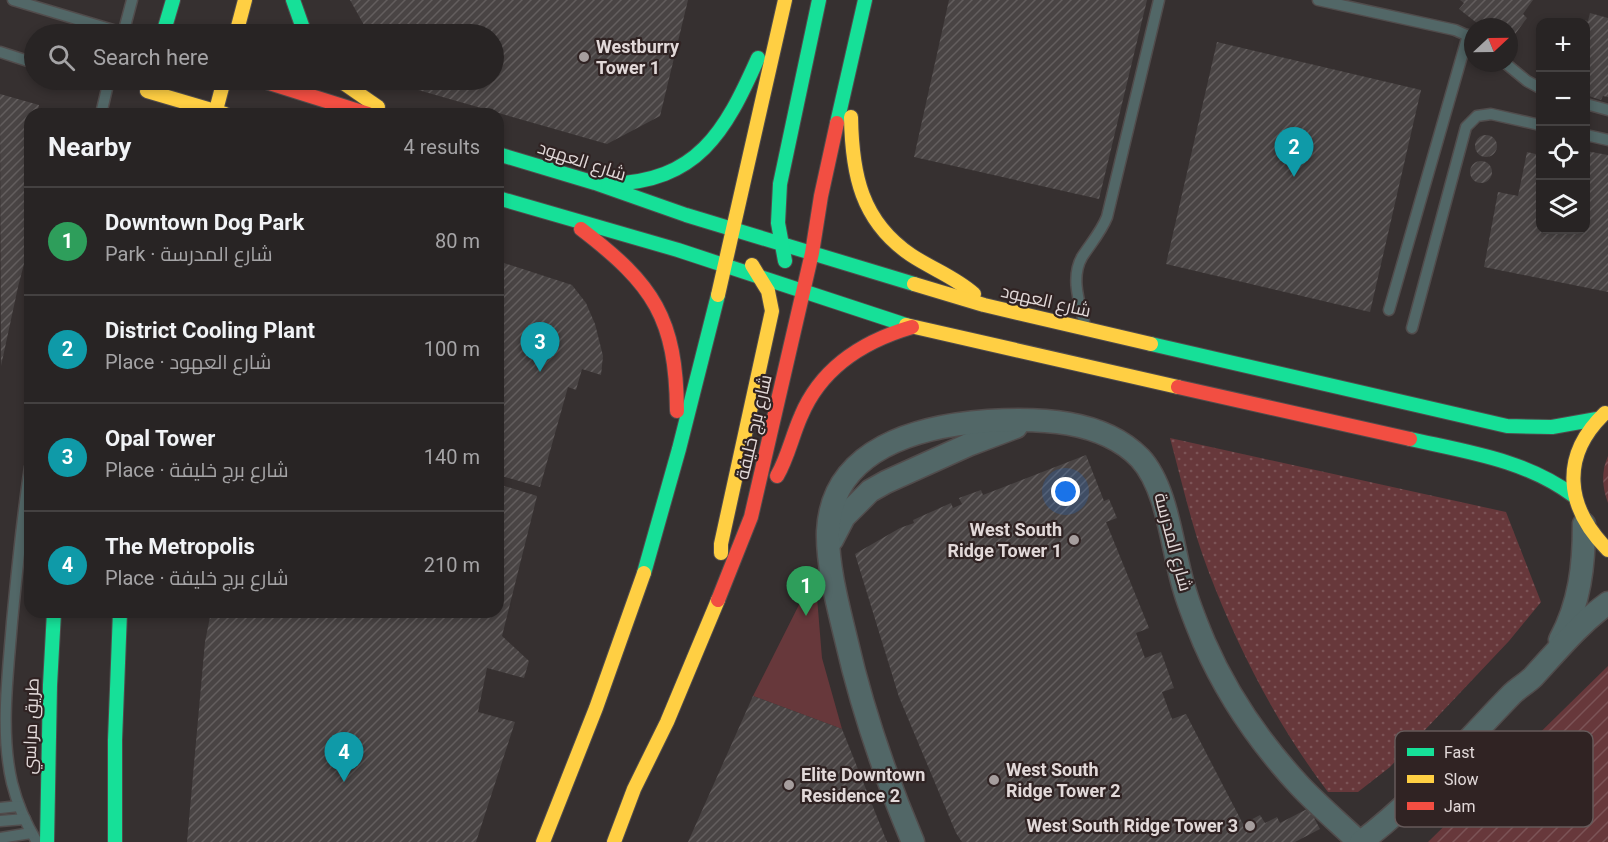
<!DOCTYPE html>
<html lang="en">
<head>
<meta charset="utf-8">
<style>
	body { margin:0; font-family:Roboto,Cairo,sans-serif; background:#343031; color:#f1f3f6 }
	.controls { position:absolute; right:18px; top:18px; display:grid; overflow:hidden; border-radius:12px; box-shadow:0 3px 9px #0003 }
	.controls button { width:54px; height:54px; display:grid; place-items:center; padding:0; border:0; border-bottom:2px solid #444141; background:#282424; color:#f1f3f6; font:30px sans-serif }
	.compass { position:absolute; left:1464px; top:18px; width:54px; height:54px; border-radius:50%; background:#282424; box-shadow:0 3px 9px #0003; rotate:68deg }
	.you { position:absolute; left:1066px; top:492px; width:21px; height:21px; margin:-15px; border:4px solid #fff; border-radius:50%; background:#1a73e8; box-shadow:0 0 0 9px #1a73e833 }
	.badge { display:grid; place-items:center; width:39px; height:39px; border-radius:50%; background:#a69e9e; color:#fff; font-size:20px; font-weight:700 }
	.pin { position:absolute; translate:-50% -50px; filter:drop-shadow(0 2px 3px #0008) }
	.pin::after { content:''; position:absolute; top:32px; width:21px; height:18px; background:inherit; clip-path:polygon(0 0,100% 0,50% 100%) }
	.list { margin:0; padding:0; list-style:none }
	h2 { display:flex; justify-content:space-between; align-items:center; height:78px; margin:0; padding:0 24px; font-size:26px }
	h2 small { font-size:20px; font-weight:400; color:#a5a4a6 }
	.list li { display:grid; grid-template-columns:39px 1fr auto; gap:18px; align-items:center; box-sizing:border-box; height:108px; padding:0 24px; border-top:2px solid #444141 }
	.list b { display:block; font-size:22px; white-space:nowrap }
	.list p { margin:0; font-size:20px; white-space:nowrap; color:#a5a4a6 }
	.list em { font-size:20px; font-style:normal; color:#a5a4a6 }
	.icon { flex:none; width:33px; height:33px; fill:none; stroke:currentColor; stroke-width:2; stroke-linecap:round; stroke-linejoin:round }
	.map { position:relative; flex:none; width:1608px; height:842px; overflow:hidden }
	.search { position:absolute; background:#282424; box-shadow:0 3px 9px #0003; left:24px; top:24px; width:480px; height:66px; display:flex; align-items:center; gap:15px; box-sizing:border-box; padding:0 21px; border-radius:33px; color:#a5a4a6; font-size:22px }
	.panel { position:absolute; background:#282424; box-shadow:0 3px 9px #0003; left:24px; top:108px; width:480px; height:510px; border-radius:18px }
	.map>svg:first-child { display:block }
	.grass { fill:url(#grass-dots) }
	.park { fill:#67383b }
	.garden { fill:url(#garden-furrows) }
	.building { fill:url(#building-hatch) }
	.lines { fill:none; stroke-linecap:round; stroke-linejoin:round }
	.lane-casing { stroke:#514c4c; stroke-width:13 }
	.street-casing { stroke:#514c4c; stroke-width:25 }
	.fast-casing { stroke:#514c4c; stroke-width:16 }
	.slow-casing { stroke:#514c4c; stroke-width:16 }
	.jam-casing { stroke:#514c4c; stroke-width:16 }
	.lane { stroke:#526767; stroke-width:10 }
	.street { stroke:#526767; stroke-width:22 }
	.fast { stroke:#16e098; stroke-width:14 }
	.slow { stroke:#ffcf43; stroke-width:14 }
	.jam { stroke:#f24e42; stroke-width:14 }
	.poi-dot { fill:#a69e9e; stroke:#302323; stroke-width:2 }
	.labels { text-anchor:middle; stroke-width:4.5; stroke-linejoin:round; paint-order:stroke }
	.poi-label { font-size:18px; font-weight:bold; fill:#e2d9d9; stroke:#302323; text-anchor:start }
	.street-label { font-size:18px; fill:#e2d9d9; stroke:#302323 }
	.key { fill:#302323; stroke:#655a5a; stroke-width:1.5 }
	.key-label { font-size:16px; fill:#e2d9d9 }
</style>
</head>
<body>
<div class="map">
<svg width="1608" height="842" viewBox="0 0 1608 842">
	<defs>
		<pattern id="grass-dots" width="8" height="8" patternUnits="userSpaceOnUse" patternTransform="scale(1.5)"><rect width="8" height="8" fill="#67383b"/><path d="M2 2h.1M6 6h.1" fill="none" stroke="#7c5457" stroke-width="1.8" stroke-linecap="round"/></pattern>
		<pattern id="garden-furrows" width="10" height="10" patternUnits="userSpaceOnUse" patternTransform="scale(1.5)"><rect width="10" height="10" fill="#67383b"/><path d="M-1 1l2-2M0 10L10 0M9 11l2-2" fill="none" stroke="#7c5457"/></pattern>
		<pattern id="building-hatch" width="6" height="6" patternUnits="userSpaceOnUse" patternTransform="scale(1.5)"><rect width="6" height="6" fill="#494444"/><path d="M-1 1l2-2M0 6l6-6M5 7l2-2" fill="none" stroke="#635e5e"/></pattern>
	</defs>
	<rect width="100%" height="100%" fill="#363030"/>
	<path class="grass" d="M1170,438L1506,512L1541,602L1509,641L1390,767L1358,792H1328C1277,725 1238,649 1208,570C1192,528 1182,482 1170,438Z"/>
	<path class="park" d="M815,573L822,658L842,729L753,696Z"/>
	<g class="garden">
		<path d="M1608,456V503C1602,487 1601,472 1608,456Z"/>
		<path d="M1608,666V842H1428Z"/>
	</g>
	<g class="building">
		<path d="M350,0H688L660,116L607,144L397,84L395,80H494V34H369Z"/>
		<path d="M949,0H1147L1099,199L914,157Z"/>
		<path d="M1460,0H1533L1523,14L1527,18L1510,41L1509,27H1482L1459,9L1464,3Z"/>
		<path d="M1590,13L1608,18V97L1603,96L1601,100L1586,95V22H1575L1576,18L1588,21Z"/>
		<path d="M1217,42L1421,90L1370,312L1166,264Z"/>
		<path d="M0,94L39,105L37,114H30V241L18,287L1,366Z"/>
		<circle cx="1486" cy="146" r="11"/>
		<path d="M1586,151L1608,155V292L1484,267L1498,192L1518,196L1527,152L1540,155V230H1586Z"/>
		<circle cx="1481" cy="172" r="11"/>
		<path d="M498,261L572,285L586,303L595,324L603,356L601,375L582,369L576,390L568,387L540,487L498,475Z"/>
		<path d="M1086,455L1104,501L1109,499L1117,518L1106,522L1149,628L1136,633L1145,658L1161,652L1174,688L1162,692L1172,719L1186,714L1243,824L1260,815L1265,823L1277,817L1280,823L1309,808L1320,829L1295,842H962L956,833L899,697L855,554L900,528L914,523L913,520L951,503L953,508L962,504L959,498L981,490L983,495Z"/>
		<path d="M498,484L537,496L502,636L529,661L524,678L487,668L478,712L515,722L476,842H187L205,642L211,612H498Z"/>
		<path d="M753,696L842,729L887,842H688Z"/>
	</g>
	<g class="lines">
		<g class="lane-casing">
			<g id="lane">
				<path d="M13,0L123,33"/>
				<path d="M1318,0L1455,30L1473,38"/>
				<path d="M123,34L132,0"/>
				<path d="M0,52L34,63"/>
				<path d="M1505,63L1527,81L1540,88"/>
				<path d="M89,80L108,85"/>
				<path d="M1586,104L1608,110"/>
				<path d="M101,114L109,80"/>
				<path d="M1586,135L1608,140"/>
				<path d="M1389,310L1468,35"/>
				<path d="M1085,326C1080,304 1070,278 1082,257C1091,243 1101,232 1107,217L1159,0"/>
				<path d="M1412,328L1466,127L1477,116L1491,114L1540,125"/>
				<path d="M30,467C22,518 17,570 12,622C8,674 0,732 12,783C17,803 26,824 37,842"/>
				<path d="M0,808L19,806"/>
				<path d="M0,821L25,819"/>
				<path d="M0,838L31,833"/>
			</g>
		</g>
		<g class="street-casing">
			<g id="street">
				<path d="M832,540L844,517L870,491L886,482L968,445L1016,427"/>
				<path d="M1560,640C1580,603 1584,565 1584,524"/>
				<path d="M913,842C885,776 862,709 846,639C838,606 827,565 828,531C832,448 919,426 988,421C1038,418 1102,419 1140,458C1168,488 1172,549 1184,588C1189,606 1197,625 1204,642C1227,695 1261,744 1300,786C1318,805 1339,823 1359,842"/>
				<path d="M1361,842C1418,799 1462,745 1512,694C1518,688 1527,683 1533,677C1557,651 1579,624 1608,603"/>
			</g>
		</g>
		<g class="fast-casing">
			<g id="fast">
				<path d="M293,0L305,34"/>
				<path d="M163,34L173,0"/>
				<path d="M837,123L865,0"/>
				<path d="M498,154L595,183L686,215L914,284"/>
				<path d="M608,184C698,182 725,132 758,58"/>
				<path d="M498,198L678,250L906,325"/>
				<path d="M785,261L778,223L780,184L819,0"/>
				<path d="M1151,344L1507,426L1552,427L1597,419"/>
				<path d="M1410,439C1468,452 1526,460 1574,496"/>
				<path d="M644,573L679,449L718,295"/>
				<path d="M47,842L50,685L54,612"/>
				<path d="M115,842V740L120,612"/>
			</g>
		</g>
		<g class="slow-casing">
			<g id="slow">
				<path d="M236,34L245,0"/>
				<path d="M339,80L378,107"/>
				<path d="M147,91L225,114"/>
				<path d="M215,114L224,80"/>
				<path d="M851,117C852,174 861,221 911,255C932,269 955,277 974,294"/>
				<path d="M914,284L984,305L1151,344"/>
				<path d="M718,295L785,0"/>
				<path d="M906,325L1178,387"/>
				<path d="M1605,413C1560,456 1565,507 1608,550"/>
				<path d="M721,553V544L772,311L768,291L752,265"/>
				<path d="M543,842L596,708L644,573"/>
				<path d="M614,842L634,789L667,722L718,600"/>
			</g>
		</g>
		<g class="jam-casing">
			<g id="jam">
				<path d="M260,80L368,114"/>
				<path d="M581,229C654,285 676,318 677,411"/>
				<path d="M1178,387L1410,439"/>
				<path d="M777,476C788,457 792,436 801,416C821,368 864,341 912,327"/>
				<path d="M718,600L751,517L812,253L821,196L837,123"/>
			</g>
		</g>
		<use href="#lane" class="lane"/>
		<use href="#street" class="street"/>
		<use href="#fast" class="fast"/>
		<use href="#slow" class="slow"/>
		<use href="#jam" class="jam"/>
	</g>
	<g class="poi-dot">
		<circle cx="584" cy="57" r="6"/>
		<circle cx="1074" cy="540" r="6"/>
		<circle cx="994" cy="780" r="6"/>
		<circle cx="789" cy="785" r="6"/>
		<circle cx="1250" cy="826" r="6"/>
	</g>
	<g class="labels">
		<g class="poi-label">
			<text x="596" y="53">Westburry<tspan x="596" dy="21">Tower 1</tspan></text>
			<text x="1062" y="536" text-anchor="end">West South<tspan x="1062" dy="21">Ridge Tower 1</tspan></text>
			<text x="1006" y="776">West South<tspan x="1006" dy="21">Ridge Tower 2</tspan></text>
			<text x="801" y="781">Elite Downtown<tspan x="801" dy="21">Residence 2</tspan></text>
			<text x="1238" y="832" text-anchor="end">West South Ridge Tower 3</text>
		</g>
		<g class="street-label">
			<text transform="translate(582 161) rotate(18)" y="6">شارع العهود</text>
			<text transform="translate(1046 301) rotate(13)" y="6">شارع العهود</text>
			<text transform="translate(754 427) rotate(-77)" y="6">شارع برج خليفة</text>
			<text transform="translate(1173 542) rotate(75)" y="6">شارع المدرسة</text>
			<text transform="translate(31 726) rotate(-88)" y="6">طريق مراسي</text>
		</g>
	</g>
	<rect x="1395" y="731" width="198" height="96" rx="9" class="key"/>
	<rect x="1407" y="748" width="27" height="8" fill="#16e098"/>
	<rect x="1407" y="775" width="27" height="8" fill="#ffcf43"/>
	<rect x="1407" y="802" width="27" height="8" fill="#f24e42"/>
	<g class="key-label">
		<text x="1444" y="758">Fast</text>
		<text x="1444" y="785">Slow</text>
		<text x="1444" y="812">Jam</text>
	</g>
</svg>
<div class="controls">
<button>+</button>
<button>−</button>
<button><svg class="icon" aria-label="locate" viewBox="0 0 24 24"><circle cx="12" cy="12" r="6"/><path d="M12 2v4M12 18v4M2 12h4M18 12h4"/></svg></button>
<button><svg class="icon" aria-label="layers" viewBox="0 0 24 24"><path d="M12 4l9 5-9 5-9-5zM3 14l9 5 9-5"/></svg></button>
</div>
<svg class="compass" viewBox="-18 -18 36 36"><path d="M0-13l5 13h-10z" fill="#e53935"/><path d="M0 13l5-13h-10z" fill="#a5a4a6"/></svg>
<div class="you"></div>
<div class="pin badge" style="left:806px;top:616px;background:#2e9e5b">1</div>
<div class="pin badge" style="left:1294px;top:177px;background:#0f9aa8">2</div>
<div class="pin badge" style="left:540px;top:372px;background:#0f9aa8">3</div>
<div class="pin badge" style="left:344px;top:782px;background:#0f9aa8">4</div>
<div class="search"><svg class="icon" aria-label="search" viewBox="0 0 24 24"><circle cx="10" cy="10" r="6"/><path d="M15 15l6 6"/></svg>Search here</div>
<section class="panel">
<h2>Nearby<small>4 results</small></h2>
<ul class="list">
<li><span class="badge" style="background:#2e9e5b">1</span><div><b>Downtown Dog Park</b><p>Park · شارع المدرسة</p></div><em>80 m</em></li>
<li><span class="badge" style="background:#0f9aa8">2</span><div><b>District Cooling Plant</b><p>Place · شارع العهود</p></div><em>100 m</em></li>
<li><span class="badge" style="background:#0f9aa8">3</span><div><b>Opal Tower</b><p>Place · شارع برج خليفة</p></div><em>140 m</em></li>
<li><span class="badge" style="background:#0f9aa8">4</span><div><b>The Metropolis</b><p>Place · شارع برج خليفة</p></div><em>210 m</em></li>
</ul>
</section>
</div>
</body>
</html>
